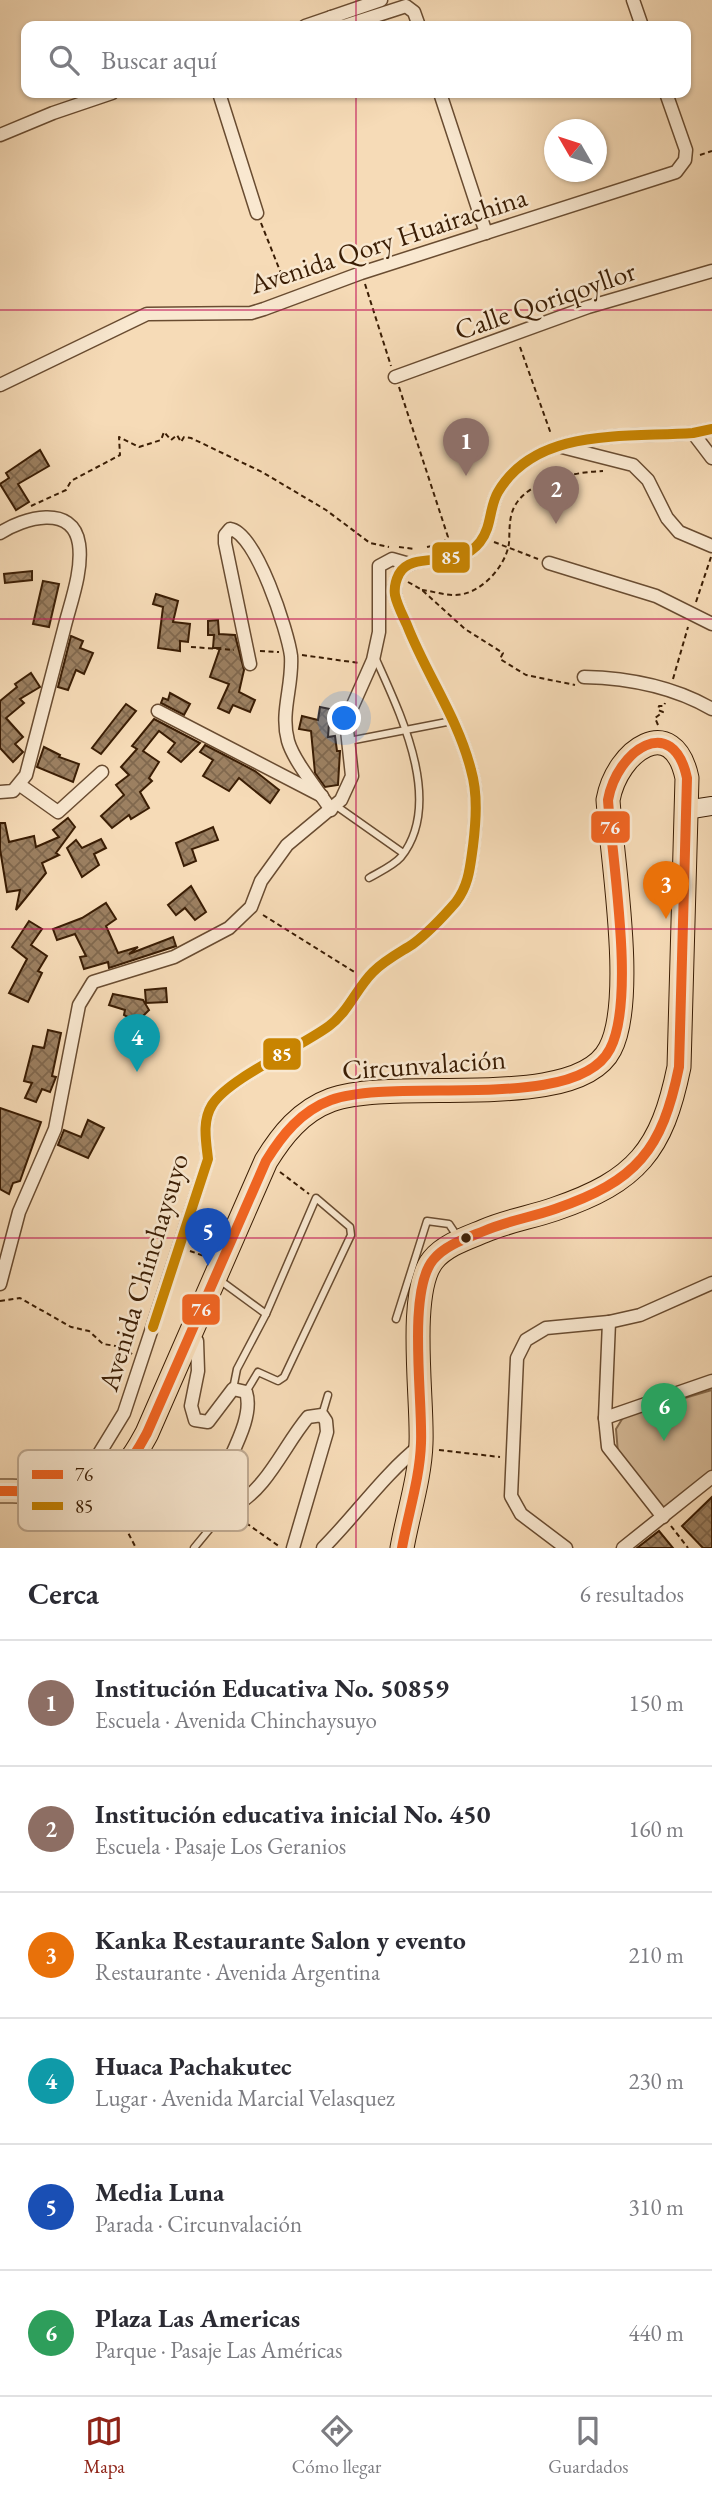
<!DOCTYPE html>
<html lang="es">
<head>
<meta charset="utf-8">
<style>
	body { margin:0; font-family:"EB Garamond",serif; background:#f2f2f3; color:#2b2b33 }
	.compass { position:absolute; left:544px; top:119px; width:63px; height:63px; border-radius:50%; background:#fff; box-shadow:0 2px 5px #0004; rotate:309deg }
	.you { position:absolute; left:345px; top:719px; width:24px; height:24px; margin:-18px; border:5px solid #fff; border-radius:50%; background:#1a73e8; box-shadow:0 0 0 10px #1a73e833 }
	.badge { display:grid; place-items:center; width:46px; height:46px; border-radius:50%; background:#8f2418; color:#fff; font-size:23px; font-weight:700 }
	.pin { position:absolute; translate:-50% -58px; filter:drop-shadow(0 2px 4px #0008) }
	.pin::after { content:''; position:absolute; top:37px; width:24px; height:21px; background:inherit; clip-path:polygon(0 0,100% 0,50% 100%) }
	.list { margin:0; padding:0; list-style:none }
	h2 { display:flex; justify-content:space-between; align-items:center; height:91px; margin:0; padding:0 28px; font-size:30px }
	h2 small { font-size:23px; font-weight:400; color:#7c7c81 }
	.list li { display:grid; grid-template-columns:46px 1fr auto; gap:21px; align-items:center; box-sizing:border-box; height:126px; padding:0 28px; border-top:2px solid #e1e1e2 }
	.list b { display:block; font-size:26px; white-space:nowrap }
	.list p { margin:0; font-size:23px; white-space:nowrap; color:#7c7c81 }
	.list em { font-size:23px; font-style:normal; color:#7c7c81 }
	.icon { flex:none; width:38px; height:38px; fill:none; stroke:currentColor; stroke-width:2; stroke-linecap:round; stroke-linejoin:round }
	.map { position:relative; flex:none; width:712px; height:1548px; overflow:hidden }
	.search { position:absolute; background:#fff; box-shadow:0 2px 5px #0004; left:21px; right:21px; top:21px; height:77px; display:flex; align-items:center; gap:18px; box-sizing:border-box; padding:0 24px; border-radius:14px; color:#7c7c81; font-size:26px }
	.sheet { height:847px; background:#fff }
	nav { display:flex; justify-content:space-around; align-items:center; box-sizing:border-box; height:98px; border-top:2px solid #e1e1e2; background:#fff; font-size:19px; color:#7c7c81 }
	nav a { display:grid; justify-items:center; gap:4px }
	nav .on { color:#8f2418 }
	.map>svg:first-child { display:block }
	.park { fill:#d6bb99; stroke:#886c4e; stroke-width:2 }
	.building { fill:url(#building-cross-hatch); stroke:#3a1d04; stroke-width:2 }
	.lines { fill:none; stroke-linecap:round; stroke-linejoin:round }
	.lane-casing { stroke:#694c31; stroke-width:9 }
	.street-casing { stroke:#694c31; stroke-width:15 }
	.secondary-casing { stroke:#3a1d04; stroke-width:20 }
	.highway-casing { stroke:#3a1d04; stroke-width:25 }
	.path { stroke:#3a1d04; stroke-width:2; stroke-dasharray:5 3.5; stroke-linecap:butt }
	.lane { stroke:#f9e8d0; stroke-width:6 }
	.street { stroke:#f9e8d0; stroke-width:12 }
	.secondary { stroke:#f9e8d0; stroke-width:18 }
	.highway { stroke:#f6dbb7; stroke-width:23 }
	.bus-1-casing { stroke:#f9e8d0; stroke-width:16 }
	.bus-2-casing { stroke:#f9e8d0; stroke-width:16 }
	.bus-1 { stroke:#f26522; stroke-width:10 }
	.bus-2 { stroke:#c88401; stroke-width:10 }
	.grid { fill:none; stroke:#c2185b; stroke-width:2; stroke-opacity:0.55 }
	.bus-dot { fill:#3a1d04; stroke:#f9e8d0; stroke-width:2.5 }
	.labels { text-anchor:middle; stroke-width:5; stroke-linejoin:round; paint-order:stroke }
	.street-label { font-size:28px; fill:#3a1d04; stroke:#f9e8d0 }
	.key { fill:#f9e8d0; stroke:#c0ab93; stroke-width:2 }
	.key-label { font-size:19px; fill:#3a1d04 }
	.line-badge { stroke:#f9e8d0; stroke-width:2.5 }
	.badge-label { font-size:19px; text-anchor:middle; font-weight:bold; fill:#fff }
</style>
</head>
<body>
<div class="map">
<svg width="712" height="1548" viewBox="0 0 712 1548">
	<defs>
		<pattern id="building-cross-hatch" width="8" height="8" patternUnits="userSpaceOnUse" patternTransform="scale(1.75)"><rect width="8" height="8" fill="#9c8061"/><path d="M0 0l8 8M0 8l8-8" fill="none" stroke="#80684e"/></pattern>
	</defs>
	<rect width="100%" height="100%" fill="#f6dbb7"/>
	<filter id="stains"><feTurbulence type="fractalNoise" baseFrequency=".00286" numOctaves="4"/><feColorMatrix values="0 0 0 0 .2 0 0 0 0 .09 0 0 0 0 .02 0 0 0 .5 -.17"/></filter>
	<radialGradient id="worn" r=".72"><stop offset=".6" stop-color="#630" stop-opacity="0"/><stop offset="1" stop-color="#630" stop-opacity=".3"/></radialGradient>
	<path class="park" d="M712,1390V1476L670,1509L658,1506L618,1453L616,1429L624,1416Z"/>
	<g class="building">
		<path d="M40,450L49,466L18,484L29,502L16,510L0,484L9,478L6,473Z"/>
		<path d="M32,571V580L5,583L4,574Z"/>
		<path d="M43,581L59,584L49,627L33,624Z"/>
		<path d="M156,594L178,601L173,622L190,624L188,642L180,641V651L158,648L163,607L153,604Z"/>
		<path d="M218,620L219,634L235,635L244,670L239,692L255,700L250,712L233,705L229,713L218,708L229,684L210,677L220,648H213L214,635H208V621Z"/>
		<path d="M71,636L83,641L80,648L93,653L84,674L76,670L68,690L58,687Z"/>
		<path d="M31,673L40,687L20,699L24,703L6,718L23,737L15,744L23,752L13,762L0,748V701L17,687L15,684Z"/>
		<path d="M170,693L190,704L184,715L161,703L163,698L168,700Z"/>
		<path d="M126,704L136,711L101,754L92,748Z"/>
		<path d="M320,707L330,709L328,737L335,736L337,751H340L338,785L325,787L315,773L311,731L299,729L302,716L318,720Z"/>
		<path d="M154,719L200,743L181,762L168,752L175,743L159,731L143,751L159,762L149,778L152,781L140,792L149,808L131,819L129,815L112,828L101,816L124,795L116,785L129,775L121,767L137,749L132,746Z"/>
		<path d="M205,745L255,771L279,790L270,803L239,778L229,791L203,776L213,760L200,752Z"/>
		<path d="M44,747L60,755L59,757L79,764L73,782L37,767Z"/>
		<path d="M68,818L75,827L56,853L59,855L42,863L46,873L16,910L20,890L7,892L0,849V823H5L9,842L34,836L36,847L59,837L53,830Z"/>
		<path d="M213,827L218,840L192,849L196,861L184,866L176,843Z"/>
		<path d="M101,839L106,848L94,854L99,865L82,877L67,848L76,840L82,848Z"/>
		<path d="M191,886L206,912L195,920L185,908L176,915L168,905Z"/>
		<path d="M106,903L116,919L106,926L118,953L138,947L129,954L173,937L176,946L109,968L108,962L84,969L80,957L86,956L75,934L57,940L53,929L82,918Z"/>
		<path d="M29,921L42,929L31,945L47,956L38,971L42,973L28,1002L9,993L27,959L12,947Z"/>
		<path d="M166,988L167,1002L146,1003L145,990Z"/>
		<path d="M113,994L143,1000L149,1010L137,1022L124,1015L125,1010L109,1005Z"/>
		<path d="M48,1030L61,1033L52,1076L56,1077L50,1092L42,1089L36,1102L25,1098L32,1083L24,1081L33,1046L44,1048Z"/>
		<path d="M0,1108L41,1122L20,1181L13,1183L9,1194L0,1189Z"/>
		<path d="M88,1120L104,1128L88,1158L58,1145L64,1130L81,1137Z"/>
		<path d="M712,1497V1548H703L682,1526Z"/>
		<path d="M659,1531L673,1548H637Z"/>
	</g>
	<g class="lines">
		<g class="lane-casing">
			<g id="lane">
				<path d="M349,741L452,721"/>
				<path d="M335,805L403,853"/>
				<path d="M369,878C379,872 393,866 401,857C445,802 399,711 375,657"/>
				<path d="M221,1281L266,1314"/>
				<path d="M396,1319L427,1221L449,1224L457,1236"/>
				<path d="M233,1389L237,1369L266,1314L316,1198L350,1227L351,1235L284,1377L278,1381L258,1372L246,1392"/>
				<path d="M322,1415L328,1395"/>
				<path d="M194,1548L217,1520L225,1504"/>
			</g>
		</g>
		<g class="street-casing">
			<g id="street">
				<path d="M633,0L642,26"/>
				<path d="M331,17L337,25L344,26L406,6L414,12L419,26"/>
				<path d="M305,26L381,0"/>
				<path d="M219,93L257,213"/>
				<path d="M440,93L486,233"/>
				<path d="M0,135L53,113L112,93"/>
				<path d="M395,377L588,307L712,271"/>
				<path d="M0,385L147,314L251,313L264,309L361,273L676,172L685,160L686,150L666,93"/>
				<path d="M693,433L712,458"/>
				<path d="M562,447L633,465L648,480L667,518L679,532L712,546"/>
				<path d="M0,533C23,518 73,503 79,544C83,571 70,604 64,629C51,678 39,726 26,775L13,791L0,792"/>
				<path d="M549,563L656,596L712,624"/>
				<path d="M250,664L225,543V535L230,529C256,532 288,632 291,656C293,686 280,712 288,741C294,762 319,791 331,810"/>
				<path d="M584,677C627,678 674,687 712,709"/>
				<path d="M158,711L322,796"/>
				<path d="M20,785L58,812L102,772"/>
				<path d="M0,1284L19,1212L55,1129L79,1005L93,982L174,957L229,928L251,907L261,881L287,845L341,800L352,776L347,730L349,714L373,660L379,632V566L392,559L406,563"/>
				<path d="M609,1322L605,1418L608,1447L663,1517"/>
				<path d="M191,1337L197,1341L198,1371L191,1406L195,1420L208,1422L233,1389L246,1392C255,1420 226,1460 218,1488L225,1504L233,1507C268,1488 283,1447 308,1417L322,1415L326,1421L327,1432L293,1548"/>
				<path d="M605,1418L712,1381"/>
				<path d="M80,1485L124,1413L208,1159C206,1141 202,1121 212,1105C229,1078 299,1048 329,1026C349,1011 356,989 373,972C385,960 399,953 413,944C429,932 443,917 456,902C469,885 470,867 473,846C476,821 478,794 471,770C458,718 426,674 407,625C403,616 397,605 395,595C394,588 396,580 399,574C412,549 458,571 480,542C492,527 489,507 498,492C537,426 628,438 693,433L712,429"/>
				<path d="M323,1548C356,1515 384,1474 421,1445"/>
				<path d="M566,1548L521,1514L511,1496L517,1358L526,1340L546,1328L609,1322L640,1315L712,1283"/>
				<path d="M623,1548L712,1477"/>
			</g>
		</g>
		<g class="secondary-casing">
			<path id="secondary" d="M686,810L712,806"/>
		</g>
		<g class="highway-casing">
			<path id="highway" d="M0,1491C39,1491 96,1495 126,1465C135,1456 141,1444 147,1433L266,1161C282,1135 301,1111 331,1100C396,1076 577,1114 610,1049C636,1000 612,859 608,800C617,750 673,712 687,778L679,1067C662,1150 637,1181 555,1209C532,1217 507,1221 484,1231C467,1238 445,1245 433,1260C407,1292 423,1400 421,1443C420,1478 408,1514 402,1548"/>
		</g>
		<g class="path">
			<path d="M700,155L712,151"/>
			<path d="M261,223L286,286"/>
			<path d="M365,284L391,366"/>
			<path d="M520,347L551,434"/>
			<path d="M399,387L448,537L442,544L427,547"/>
			<path d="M31,506L66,490L71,481L120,455L119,437L139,447L161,440L164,432L171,440L177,435L181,442L184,437L191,438L262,472L326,510L370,543L389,547"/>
			<path d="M494,542L538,559"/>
			<path d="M399,547L415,549"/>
			<path d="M408,582L422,590L465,629L503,653L500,659L526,675L575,685"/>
			<path d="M422,590C432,591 443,595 454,595C479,596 506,567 509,543C510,528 508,514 518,501C534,479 578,472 603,471"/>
			<path d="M696,602L711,557"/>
			<path d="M191,647L234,650"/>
			<path d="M260,651L279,652"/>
			<path d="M302,655L359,663"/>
			<path d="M673,679L688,627"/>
			<path d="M658,725L655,718L663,712L658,710L659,706H664L665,703"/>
			<path d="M263,915L356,973"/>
			<path d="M280,1172L309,1194"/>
			<path d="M190,1251L204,1256"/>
			<path d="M0,1301L20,1298L71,1327L89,1331L103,1344L123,1347L132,1354"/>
			<path d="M439,1450L500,1457"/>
			<path d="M109,1496L136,1548"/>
			<path d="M239,1518L280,1547"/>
			<path d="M671,1526L688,1548"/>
		</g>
		<use href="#lane" class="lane"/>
		<use href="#street" class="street"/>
		<use href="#secondary" class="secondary"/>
		<use href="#highway" class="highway"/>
		<g class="bus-1-casing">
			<path id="bus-1" d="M0,1491C39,1491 96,1495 126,1465C135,1456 141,1444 147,1433L266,1161C282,1135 301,1111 331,1100C396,1076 577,1114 610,1049C636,1000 612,859 608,800C617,750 673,712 687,778L679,1067C662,1150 637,1181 555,1209C532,1217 507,1221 484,1231C467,1238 445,1245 433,1260C407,1292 423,1400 421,1443C420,1478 408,1514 402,1548"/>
		</g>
		<g class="bus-2-casing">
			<path id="bus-2" d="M153,1327L208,1159C206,1141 202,1121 212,1105C229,1078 299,1048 329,1026C349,1011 356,989 373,972C385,960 399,953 413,944C429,932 443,917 456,902C469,885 470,867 473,846C476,821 478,794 471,770C458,718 426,674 407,625C403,616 397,605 395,595C394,588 396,580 399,574C412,549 458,571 480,542C492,527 489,507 498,492C537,426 628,438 693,433L712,429"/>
		</g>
		<use href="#bus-1" class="bus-1"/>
		<use href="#bus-2" class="bus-2"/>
	</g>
	<path class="grid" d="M356,0V26M356,93V1548M0,310H712M0,619H712M0,929H712M0,1238H712"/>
	<circle class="bus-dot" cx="466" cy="1238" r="6"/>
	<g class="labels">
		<g class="street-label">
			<text transform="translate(388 240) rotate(-18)" y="10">Avenida Qory Huairachina</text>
			<text transform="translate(545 300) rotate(-19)" y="10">Calle Qoriqoyllor</text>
			<text transform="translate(424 1064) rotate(-4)" y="10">Circunvalación</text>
			<text transform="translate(143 1272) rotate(-73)" y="10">Avenida Chinchaysuyo</text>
		</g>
	</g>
	<rect x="18" y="1450" width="230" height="81" rx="10" class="key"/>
	<rect x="32" y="1470" width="31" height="9" fill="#f26522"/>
	<rect x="32" y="1502" width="31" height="8" fill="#c88401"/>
	<g class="key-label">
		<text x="75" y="1481">76</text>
		<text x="75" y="1513">85</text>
	</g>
	<g class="line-badge">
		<rect x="431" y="541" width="40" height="33" rx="7" fill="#c88401"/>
		<rect x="590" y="810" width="41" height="34" rx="7" fill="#f26522"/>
		<rect x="262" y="1037" width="40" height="34" rx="7" fill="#c88401"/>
		<rect x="181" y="1293" width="40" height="33" rx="7" fill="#f26522"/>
	</g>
	<g class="badge-label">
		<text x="451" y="564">85</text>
		<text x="610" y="834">76</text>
		<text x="282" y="1061">85</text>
		<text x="201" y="1316">76</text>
	</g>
	<rect width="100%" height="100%" filter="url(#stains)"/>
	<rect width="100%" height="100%" fill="url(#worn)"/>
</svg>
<svg class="compass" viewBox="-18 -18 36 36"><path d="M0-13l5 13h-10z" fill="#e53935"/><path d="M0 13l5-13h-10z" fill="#7c7c81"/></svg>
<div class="you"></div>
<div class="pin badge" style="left:466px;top:476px;background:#8d6e63">1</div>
<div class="pin badge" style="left:556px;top:524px;background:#8d6e63">2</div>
<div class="pin badge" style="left:666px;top:919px;background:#e8710a">3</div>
<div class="pin badge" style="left:137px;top:1072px;background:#0f9aa8">4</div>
<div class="pin badge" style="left:208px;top:1266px;background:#1a4fb4">5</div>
<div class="pin badge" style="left:664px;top:1441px;background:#2e9e5b">6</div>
<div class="search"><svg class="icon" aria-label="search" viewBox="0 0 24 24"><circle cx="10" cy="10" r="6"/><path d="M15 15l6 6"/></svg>Buscar aquí</div>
</div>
<section class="sheet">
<h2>Cerca<small>6 resultados</small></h2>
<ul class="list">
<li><span class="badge" style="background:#8d6e63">1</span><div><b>Institución Educativa No. 50859</b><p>Escuela · Avenida Chinchaysuyo</p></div><em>150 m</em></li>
<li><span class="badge" style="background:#8d6e63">2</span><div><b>Institución educativa inicial No. 450</b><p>Escuela · Pasaje Los Geranios</p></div><em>160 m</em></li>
<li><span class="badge" style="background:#e8710a">3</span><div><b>Kanka Restaurante Salon y evento</b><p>Restaurante · Avenida Argentina</p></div><em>210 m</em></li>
<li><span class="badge" style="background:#0f9aa8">4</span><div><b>Huaca Pachakutec</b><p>Lugar · Avenida Marcial Velasquez</p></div><em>230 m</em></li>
<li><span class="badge" style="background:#1a4fb4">5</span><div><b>Media Luna</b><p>Parada · Circunvalación</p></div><em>310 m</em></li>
<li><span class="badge" style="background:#2e9e5b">6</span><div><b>Plaza Las Americas</b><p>Parque · Pasaje Las Américas</p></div><em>440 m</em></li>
</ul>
</section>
<nav>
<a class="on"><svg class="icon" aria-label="map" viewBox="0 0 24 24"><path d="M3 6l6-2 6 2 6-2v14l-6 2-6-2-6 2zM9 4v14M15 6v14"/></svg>Mapa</a>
<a><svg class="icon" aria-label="directions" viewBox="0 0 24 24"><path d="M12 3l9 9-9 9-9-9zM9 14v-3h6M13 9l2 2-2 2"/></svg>Cómo llegar</a>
<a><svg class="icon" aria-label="saved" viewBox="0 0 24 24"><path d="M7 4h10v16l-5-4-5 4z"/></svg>Guardados</a>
</nav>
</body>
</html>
